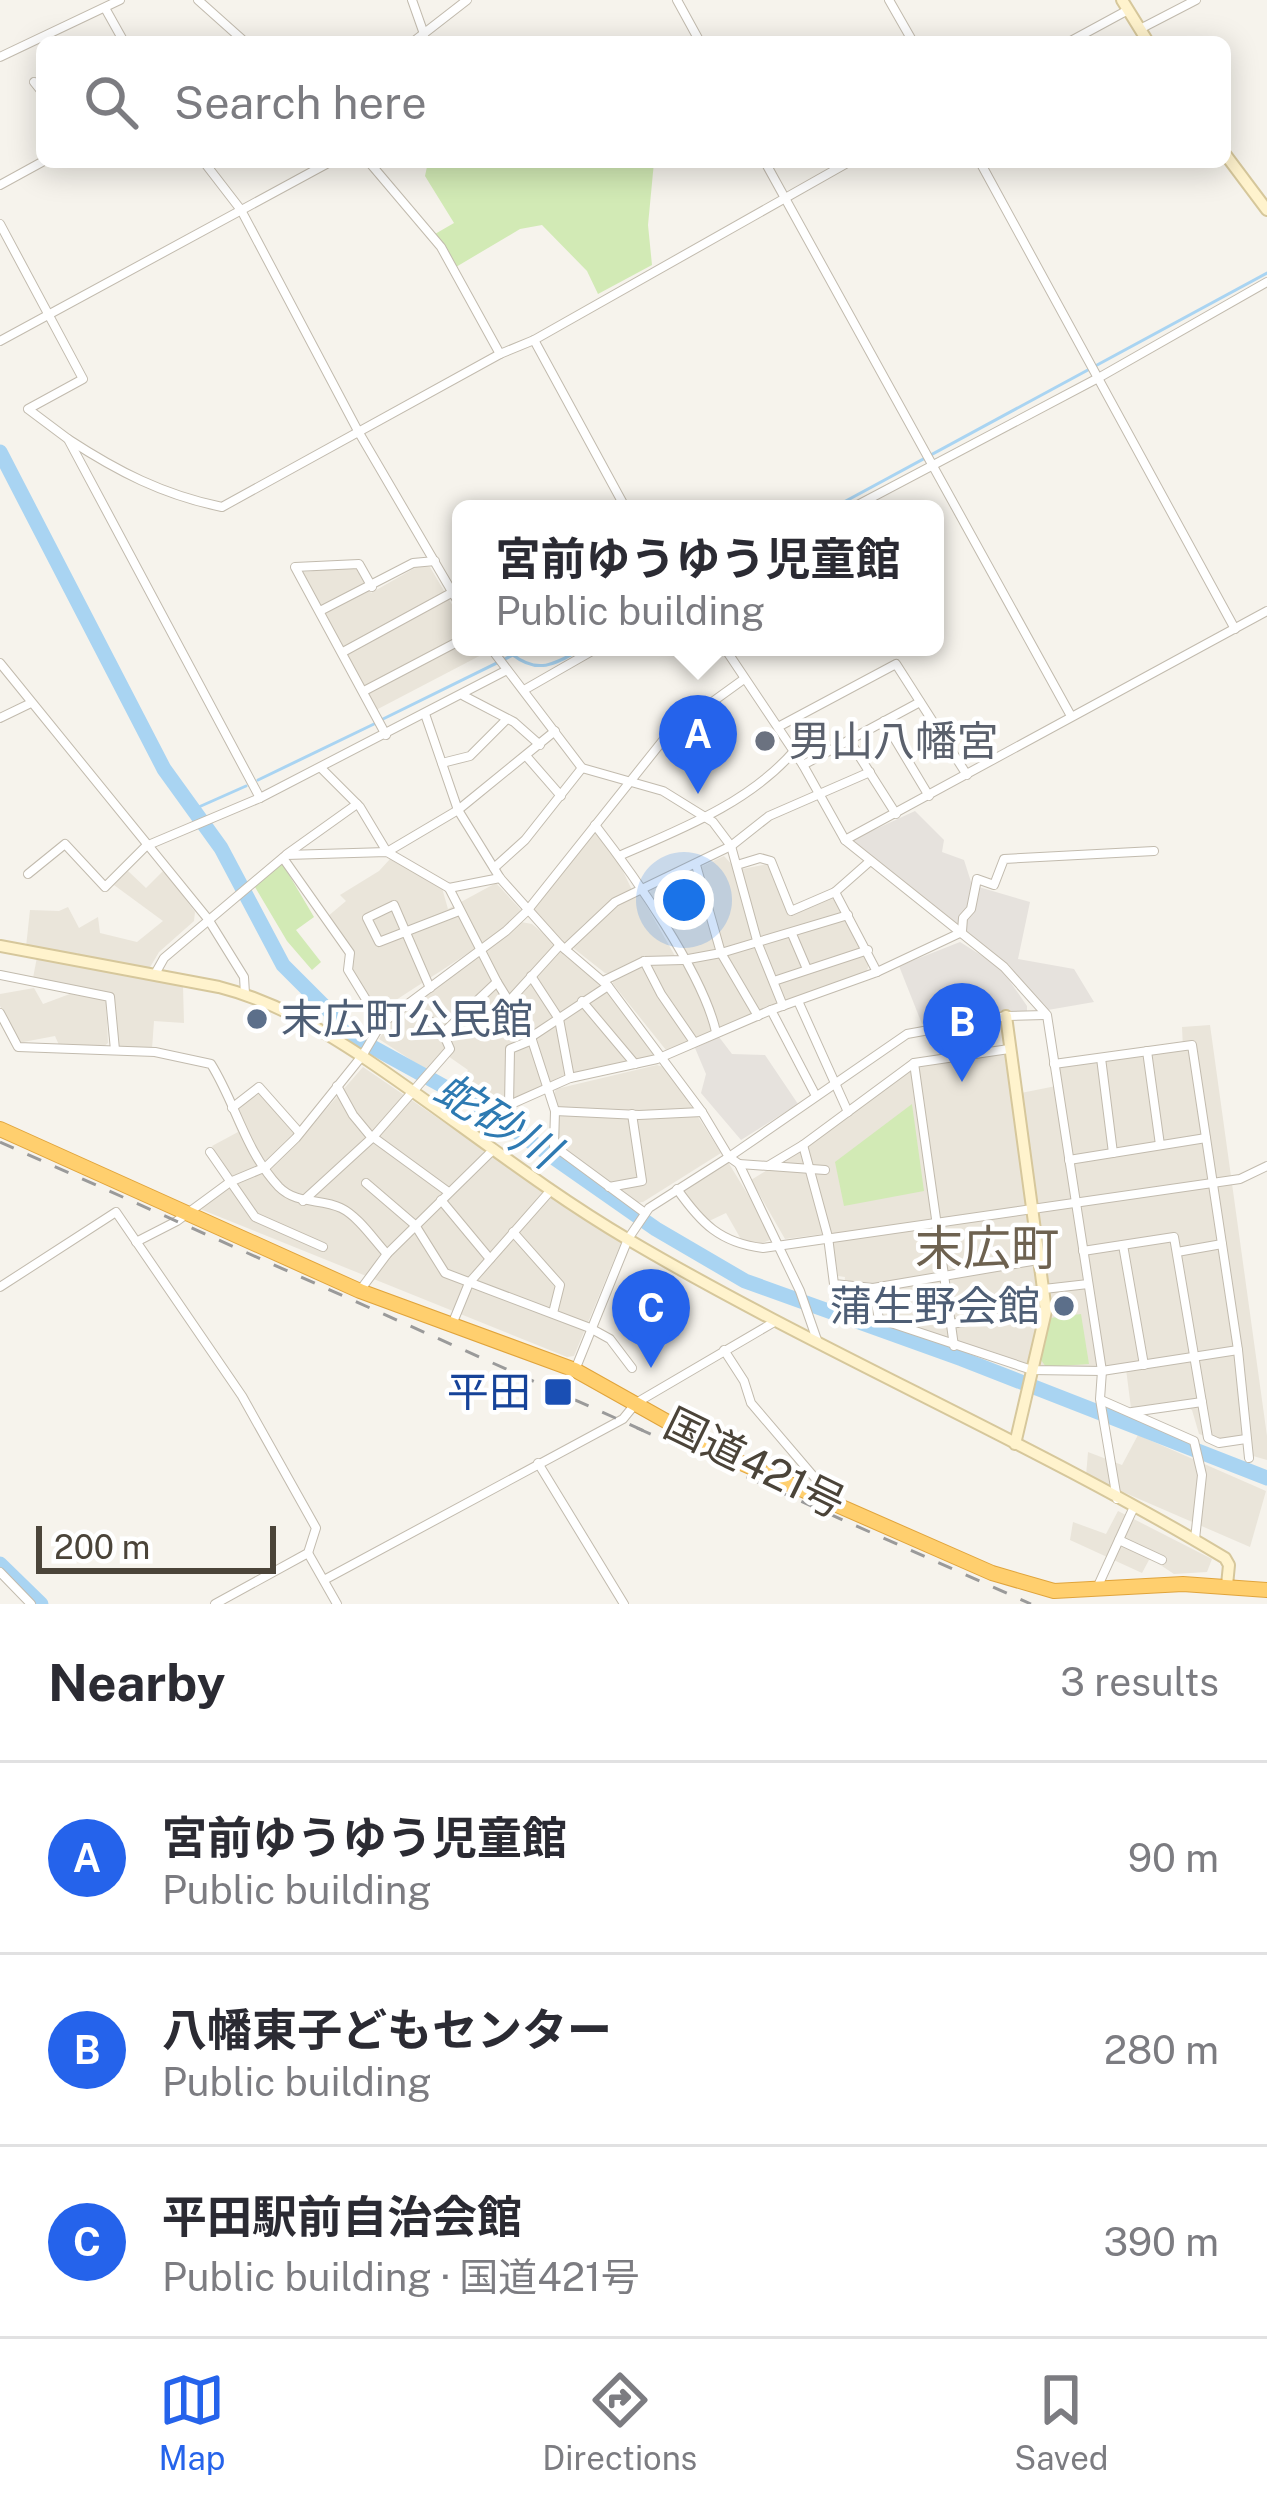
<!DOCTYPE html>
<html lang="en">
<head>
<meta charset="utf-8">
<style>
	body { margin:0; font-family:"Public Sans","Noto Sans JP",sans-serif; background:#f7f7f7; color:#2b2b33 }
	.scale { position:absolute; left:36px; bottom:30px; width:240px; box-sizing:border-box; padding-left:12px; border:6px solid #4b4439; border-top:0; font-size:33px; line-height:42px; white-space:nowrap; color:#4b4439; -webkit-text-stroke:9px #fff; paint-order:stroke }
	.you { position:absolute; left:684px; top:900px; width:42px; height:42px; margin:-30px; border:9px solid #fff; border-radius:50%; background:#1a73e8; box-shadow:0 0 0 18px #1a73e833 }
	.badge { display:grid; place-items:center; width:78px; height:78px; border-radius:50%; background:#2563eb; color:#fff; font-size:39px; font-weight:700 }
	.pin { position:absolute; translate:-50% -99px; filter:drop-shadow(0 3px 6px #0008) }
	.pin::after { content:''; position:absolute; top:63px; width:42px; height:36px; background:inherit; clip-path:polygon(0 0,100% 0,50% 100%) }
	.popup { position:absolute; left:452px; top:500px; width:492px; height:156px; box-sizing:border-box; display:grid; place-content:center; border-radius:18px; background:#fff; filter:drop-shadow(0 3px 9px #0005); font-size:39px; white-space:nowrap; color:#7c7c81 }
	.popup b { font-size:45px; color:#2b2b33 }
	.popup::after { content:''; position:absolute; left:50%; top:100%; margin-left:-24px; border:24px solid transparent; border-top-color:#fff }
	.list { margin:0; padding:0; list-style:none }
	h2 { display:flex; justify-content:space-between; align-items:center; height:156px; margin:0; padding:0 48px; font-size:51px }
	h2 small { font-size:39px; font-weight:400; color:#7c7c81 }
	.list li { display:grid; grid-template-columns:78px 1fr auto; gap:36px; align-items:center; box-sizing:border-box; height:192px; padding:0 48px; border-top:3px solid #e1e1e2 }
	.list b { display:block; font-size:45px; white-space:nowrap }
	.list p { margin:0; font-size:39px; white-space:nowrap; color:#7c7c81 }
	.list em { font-size:39px; font-style:normal; color:#7c7c81 }
	.icon { flex:none; width:66px; height:66px; fill:none; stroke:currentColor; stroke-width:2; stroke-linecap:round; stroke-linejoin:round }
	.map { position:relative; flex:none; width:1267px; height:1604px; overflow:hidden }
	.search { position:absolute; background:#fff; box-shadow:0 6px 30px #0003; left:36px; right:36px; top:36px; height:132px; display:flex; align-items:center; gap:30px; box-sizing:border-box; padding:0 42px; border-radius:18px; color:#7c7c81; font-size:45px }
	.sheet { height:732px; background:#fff }
	nav { display:flex; justify-content:space-around; align-items:center; box-sizing:border-box; height:168px; border-top:3px solid #e1e1e2; background:#fff; font-size:33px; color:#7c7c81 }
	nav a { display:grid; justify-items:center; gap:6px }
	nav .on { color:#2563eb }
	.map>svg:first-child { display:block }
	.residential { fill:#eae5da }
	.industrial { fill:#e6e2dd }
	.green { fill:#d2eab5 }
	.lines { fill:none; stroke-linecap:round; stroke-linejoin:round }
	.stream { stroke:#a9d4f2; stroke-width:3 }
	.river { stroke:#a9d4f2; stroke-width:15 }
	.street-casing { stroke:#c2bbae; stroke-width:10 }
	.secondary-casing { stroke:#d6c79b; stroke-width:14 }
	.highway-casing { stroke:#e0a43c; stroke-width:16 }
	.street { stroke:#fff; stroke-width:8 }
	.secondary { stroke:#fff3cd; stroke-width:10 }
	.highway { stroke:#ffcf6e; stroke-width:14 }
	.rail { stroke:#9a9a9a; stroke-width:3; stroke-dasharray:15 15; stroke-linecap:butt }
	.worship-dot { fill:#6b7280; stroke:#fff; stroke-width:4.5 }
	.service-dot { fill:#5c6f8a; stroke:#fff; stroke-width:4.5 }
	.transit-dot { fill:#1a4fb4; stroke:#fff; stroke-width:4.5 }
	.labels { text-anchor:middle; stroke-width:9; stroke-linejoin:round; paint-order:stroke }
	.worship-label { font-size:42px; fill:#5b616d; stroke:#fff; text-anchor:start }
	.service-label { font-size:42px; fill:#4e5e75; stroke:#fff; text-anchor:start }
	.transit-label { font-size:42px; fill:#164399; stroke:#fff; text-anchor:end }
	.street-label { font-size:42px; fill:#4b4439; stroke:#fff }
	.water-label { font-size:45px; font-style:italic; fill:#2e7ab2; stroke:#fff }
	.quarter-label { font-size:48px; fill:#6e6250; stroke:#fff }
</style>
</head>
<body>
<div class="map">
<svg width="1267" height="1604" viewBox="0 0 1267 1604">
	<rect width="100%" height="100%" fill="#f6f3ec"/>
	<g class="residential">
		<path d="M420,565L430,567L461,620V647H481L487,652L376,710L303,572L355,567L371,593Z"/>
		<path d="M595,832L618,861L632,890L585,923L565,943L532,910Z"/>
		<path d="M724,856L737,870L768,864L789,913L832,896L842,914L753,943L687,956L648,897L651,890Z"/>
		<path d="M390,859L442,888L448,909L496,883L521,910L496,935L396,1000L381,1017L352,970L351,951L327,917L346,901L340,895L379,871Z"/>
		<path d="M164,870L195,912L194,921L159,952L149,969L78,958L77,952L76,957L26,947L30,910L59,911L68,907L79,928L98,917L100,933L137,942L163,921L114,885L128,871L146,888Z"/>
		<path d="M640,894L675,956L642,957L614,974L605,973L572,947L619,902Z"/>
		<path d="M843,920H847L869,964L867,971L788,1000H779L774,1007L666,1050L613,984V979L649,964L719,955Z"/>
		<path d="M521,922L532,924L603,984L655,1053L649,1058L566,1074L492,1109L456,1089L468,1070L448,1056L434,1075L379,1039L392,1019Z"/>
		<path d="M37,957L183,986L184,1023L154,1021L152,1049L117,1047L112,994L33,978Z"/>
		<path d="M34,988L43,1004L75,992L106,1001L108,1043L103,1047L59,1045L55,1036L18,1043L0,1006V994Z"/>
		<path d="M1210,1025L1267,1436V1460L1253,1456L1249,1436L1217,1440L1199,1434L1192,1410L1180,1403L1131,1408L1126,1369L1087,1375L1038,1371L881,1315L842,1307L845,1277L838,1276L831,1233L785,1239L751,1180L821,1137L917,1065L1006,1053L1011,1095L1056,1086L1055,1068L1183,1049L1182,1027Z"/>
		<path d="M657,1065L667,1068L721,1153L643,1202L636,1203L557,1143L552,1099L556,1089Z"/>
		<path d="M363,1067L621,1243L574,1356L567,1357L200,1209L237,1183L212,1146L238,1132L230,1113L260,1093L306,1132Z"/>
		<path d="M728,1162L764,1221L770,1240L757,1245L742,1241L726,1213L707,1222L681,1191Z"/>
		<path d="M1138,1435L1266,1491L1250,1547L1086,1476L1088,1452L1122,1465Z"/>
		<path d="M1118,1511L1212,1559L1207,1572L1174,1574L1150,1558L1142,1573L1070,1540L1073,1522L1106,1534Z"/>
	</g>
	<g class="industrial">
		<path d="M915,811L944,840L942,852L964,860L972,885L1030,902L1018,959L1074,969L1094,1002L1042,1011L990,950L852,840Z"/>
		<path d="M960,942L1000,967L1027,1006V1011L922,1024L899,966Z"/>
		<path d="M719,1037L732,1054L765,1055L798,1104L741,1140L701,1093L706,1074L695,1048Z"/>
	</g>
	<g class="green">
		<path d="M428,162H654L648,225L652,265L598,294L587,271L542,225L520,229L456,267L435,234L454,223L425,176Z"/>
		<path d="M282,863L314,917L296,930L321,962L312,970L287,941L255,887Z"/>
		<path d="M912,1104L924,1191L844,1206L835,1162Z"/>
		<path d="M1081,1314L1089,1364L1046,1367L1041,1360L1050,1318Z"/>
	</g>
	<g class="lines">
		<g class="stream">
			<path d="M831,509L1267,273"/>
			<path d="M383,719L513,655C540,676 558,662 585,647"/>
			<path d="M258,780L374,724"/>
			<path d="M192,810L246,786"/>
		</g>
		<g class="river">
			<path d="M0,452L164,769L221,848L283,965L356,1038L483,1108L656,1229L745,1281L962,1359L1267,1478"/>
			<path d="M0,1564L41,1604"/>
		</g>
		<g class="street-casing">
			<g id="street">
				<path d="M198,0L245,42"/>
				<path d="M412,0L424,34"/>
				<path d="M677,0L700,42"/>
				<path d="M889,0L913,42"/>
				<path d="M105,8L124,42"/>
				<path d="M1140,29L1196,0"/>
				<path d="M413,42L467,0"/>
				<path d="M1069,42L1128,10"/>
				<path d="M0,57L120,0"/>
				<path d="M34,82L42,92"/>
				<path d="M204,162L241,210L358,431L461,607"/>
				<path d="M369,162L441,247L500,354"/>
				<path d="M765,162L1071,716"/>
				<path d="M980,162L1235,629"/>
				<path d="M0,185L42,162"/>
				<path d="M0,224L83,379L28,409L68,439L260,798"/>
				<path d="M534,340L626,509"/>
				<path d="M0,341L330,162"/>
				<path d="M68,439C117,471 163,495 222,507L500,354L534,340L849,162"/>
				<path d="M850,509L1100,377L1267,282"/>
				<path d="M372,587L359,564L295,567L386,735"/>
				<path d="M320,611L413,563L435,561"/>
				<path d="M490,647L582,768L663,791L713,822L731,846L758,944L783,1006"/>
				<path d="M724,647L803,765L845,840L1004,967L1047,1015L1102,1371L1100,1399L1117,1499"/>
				<path d="M343,652L453,592"/>
				<path d="M0,663L208,919L244,977L245,994"/>
				<path d="M524,690L599,647"/>
				<path d="M364,691L461,640"/>
				<path d="M464,696L514,722L540,745"/>
				<path d="M425,714L458,810L500,878L560,945L608,986L702,1112L729,1157L739,1164L800,1291L817,1340"/>
				<path d="M0,718L31,703"/>
				<path d="M884,721L929,796"/>
				<path d="M778,727L896,664L967,775"/>
				<path d="M849,740L896,814"/>
				<path d="M527,757L561,796"/>
				<path d="M442,763L470,756L507,719"/>
				<path d="M803,765L920,702"/>
				<path d="M321,768L360,807L387,852L458,810L555,731"/>
				<path d="M595,825C633,874 703,973 716,1032"/>
				<path d="M845,840L1267,611"/>
				<path d="M287,854L357,804"/>
				<path d="M619,856C681,829 749,803 794,751"/>
				<path d="M283,858L350,953L348,970L381,1024"/>
				<path d="M696,865L721,953L758,1016"/>
				<path d="M737,865L760,858L771,861L791,911L835,892L869,862"/>
				<path d="M494,868L525,840L582,768"/>
				<path d="M28,874L65,844L105,887L146,846L260,798L507,670"/>
				<path d="M449,888L500,878"/>
				<path d="M835,892L877,972"/>
				<path d="M962,931L963,918L971,909L977,879L994,885L1004,859L1154,851"/>
				<path d="M792,934L807,969"/>
				<path d="M565,949L615,902L731,846L769,816L870,772"/>
				<path d="M644,961L661,994L694,1042"/>
				<path d="M155,974L164,958L286,855L387,852L449,888L497,982L531,1037L555,1111L554,1146L645,1213"/>
				<path d="M0,975L110,997L115,1050"/>
				<path d="M531,976L559,1019L570,1078"/>
				<path d="M603,981L644,961L683,960L721,953L848,915"/>
				<path d="M774,981L868,950"/>
				<path d="M430,988L394,905L367,918L379,942L459,911"/>
				<path d="M510,1000L560,945"/>
				<path d="M582,1001L635,1064"/>
				<path d="M798,1001L848,1112"/>
				<path d="M771,1010L816,1096"/>
				<path d="M0,1013L18,1047L155,1052L211,1064C236,1104 245,1151 279,1187C297,1205 321,1198 341,1208C358,1216 374,1240 387,1254"/>
				<path d="M443,1033L497,982"/>
				<path d="M531,1037L608,986"/>
				<path d="M1147,1051L1160,1145"/>
				<path d="M1101,1058L1113,1153"/>
				<path d="M914,1063L954,1346"/>
				<path d="M1054,1064L1192,1045L1238,1350L1249,1458"/>
				<path d="M337,1086L353,1115L372,1138"/>
				<path d="M509,1106L510,1049L532,1040"/>
				<path d="M232,1108L259,1087L298,1131"/>
				<path d="M555,1111L639,1115L702,1112"/>
				<path d="M462,1126L570,1078L657,1059L771,1010L877,972L962,932"/>
				<path d="M373,1137L447,1191"/>
				<path d="M803,1145L828,1237L834,1284L873,1288L1038,1260"/>
				<path d="M210,1152L255,1217L323,1247"/>
				<path d="M1069,1160L1206,1138"/>
				<path d="M739,1164L768,1166L803,1145L914,1063L1009,1049"/>
				<path d="M770,1166L825,1170"/>
				<path d="M366,1183L415,1225L445,1273L590,1328L610,1339L632,1368"/>
				<path d="M609,1187L642,1181L632,1114"/>
				<path d="M677,1189C701,1223 720,1243 763,1248L1240,1179L1267,1166"/>
				<path d="M441,1200L490,1259"/>
				<path d="M303,1201L373,1137L450,1049L443,1033L410,1003"/>
				<path d="M513,1232L560,1285L553,1313"/>
				<path d="M136,1242L177,1221L230,1182L266,1167L296,1138L362,1056L381,1024L506,931L527,911L668,734L744,679"/>
				<path d="M1123,1245L1144,1365"/>
				<path d="M1083,1251L1174,1237L1208,1438L1219,1443L1246,1439"/>
				<path d="M1177,1252L1222,1244"/>
				<path d="M0,1287L116,1212L242,1396L316,1528L308,1553L215,1604"/>
				<path d="M873,1288L879,1319L1032,1370L1102,1371L1238,1350"/>
				<path d="M361,1289L387,1254L494,1149"/>
				<path d="M1044,1289L1088,1284"/>
				<path d="M950,1324L1046,1311"/>
				<path d="M451,1327L469,1283L551,1190"/>
				<path d="M724,1350L744,1381L751,1403L815,1478L819,1485L814,1496"/>
				<path d="M575,1370L628,1239L649,1208L729,1157L907,1034L1006,1016L1045,1015"/>
				<path d="M1101,1400L1194,1441L1202,1475L1195,1539"/>
				<path d="M1132,1412L1202,1402"/>
				<path d="M538,1463L624,1604"/>
				<path d="M1119,1540L1162,1560"/>
				<path d="M308,1553L337,1604"/>
				<path d="M0,1572L31,1604"/>
				<path d="M324,1580L623,1419L636,1403L776,1321"/>
				<path d="M1097,1588L1133,1509"/>
			</g>
		</g>
		<g class="secondary-casing">
			<g id="secondary">
				<path d="M1122,0L1148,42"/>
				<path d="M1225,154L1267,210"/>
				<path d="M0,946L219,987C274,1001 319,1028 366,1059C454,1118 537,1186 629,1240C823,1354 1032,1442 1225,1558L1229,1565L1227,1585"/>
				<path d="M1006,1016L1046,1311L1015,1444"/>
			</g>
		</g>
		<g class="highway-casing">
			<path id="highway" d="M0,1129L360,1291L575,1370L739,1462L992,1573L1054,1591L1183,1584L1267,1590"/>
		</g>
		<use href="#street" class="street"/>
		<use href="#secondary" class="secondary"/>
		<use href="#highway" class="highway"/>
		<g class="rail">
			<path d="M0,1142L651,1434"/>
			<path d="M637,1428L1031,1604"/>
		</g>
	</g>
	<circle class="worship-dot" cx="765" cy="741" r="12"/>
	<g class="service-dot">
		<circle cx="257" cy="1019" r="12"/>
		<circle cx="1064" cy="1306" r="12"/>
	</g>
	<rect class="transit-dot" x="543" y="1377" width="30" height="30" rx="6"/>
	<g class="labels">
		<g class="worship-label">
			<text x="789" y="756">男山八幡宮</text>
		</g>
		<g class="service-label">
			<text x="281" y="1034">末広町公民館</text>
			<text x="1040" y="1321" text-anchor="end">蒲生野会館</text>
		</g>
		<g class="transit-label">
			<text x="531" y="1407">平田</text>
		</g>
		<g class="street-label">
			<text transform="translate(755 1463) rotate(26)" y="15">国道421号</text>
		</g>
		<g class="water-label">
			<text transform="translate(497 1120) rotate(32)" y="16">蛇砂川</text>
		</g>
		<g class="quarter-label">
			<text x="987" y="1265">末広町</text>
		</g>
	</g>
</svg>
<div class="scale">200 m</div>
<div class="you"></div>
<div class="pin badge" style="left:698px;top:794px">A</div>
<div class="popup"><b>宮前ゆうゆう児童館</b>Public building</div>
<div class="pin badge" style="left:962px;top:1082px">B</div>
<div class="pin badge" style="left:651px;top:1368px">C</div>
<div class="search"><svg class="icon" aria-label="search" viewBox="0 0 24 24"><circle cx="10" cy="10" r="6"/><path d="M15 15l6 6"/></svg>Search here</div>
</div>
<section class="sheet">
<h2>Nearby<small>3 results</small></h2>
<ul class="list">
<li><span class="badge">A</span><div><b>宮前ゆうゆう児童館</b><p>Public building</p></div><em>90 m</em></li>
<li><span class="badge">B</span><div><b>八幡東子どもセンター</b><p>Public building</p></div><em>280 m</em></li>
<li><span class="badge">C</span><div><b>平田駅前自治会館</b><p>Public building · 国道421号</p></div><em>390 m</em></li>
</ul>
</section>
<nav>
<a class="on"><svg class="icon" aria-label="map" viewBox="0 0 24 24"><path d="M3 6l6-2 6 2 6-2v14l-6 2-6-2-6 2zM9 4v14M15 6v14"/></svg>Map</a>
<a><svg class="icon" aria-label="directions" viewBox="0 0 24 24"><path d="M12 3l9 9-9 9-9-9zM9 14v-3h6M13 9l2 2-2 2"/></svg>Directions</a>
<a><svg class="icon" aria-label="saved" viewBox="0 0 24 24"><path d="M7 4h10v16l-5-4-5 4z"/></svg>Saved</a>
</nav>
</body>
</html>
